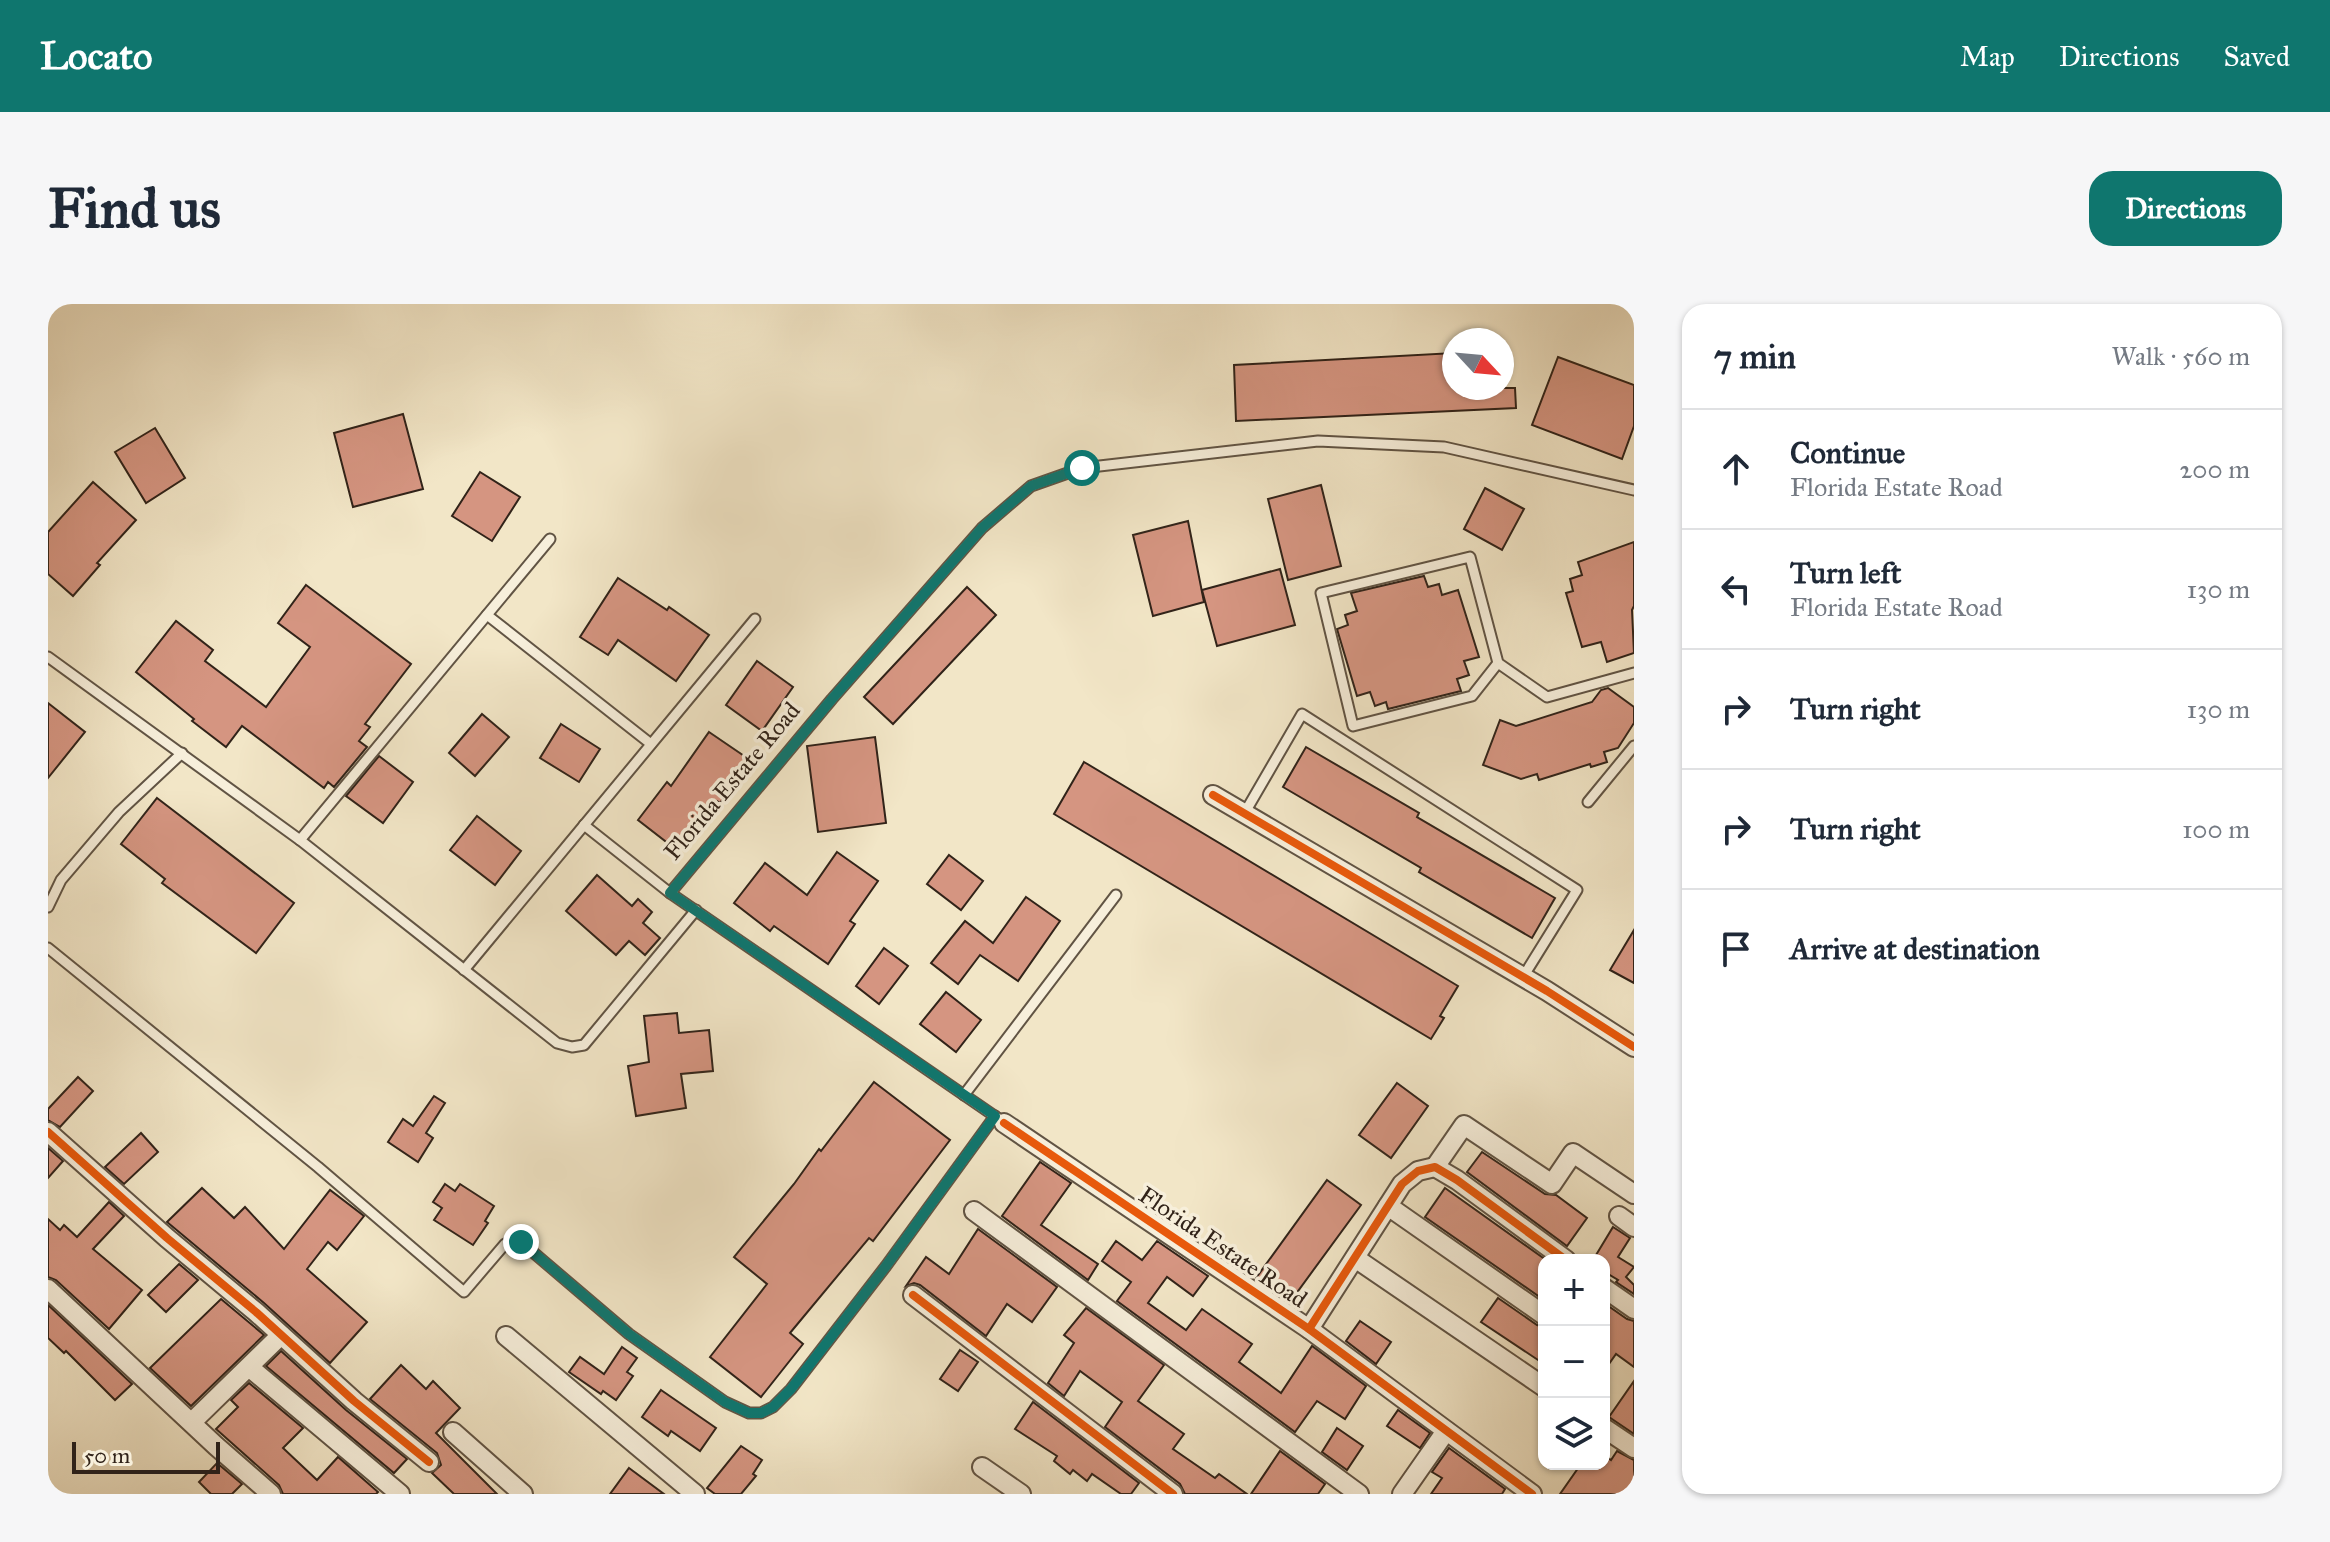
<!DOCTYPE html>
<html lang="en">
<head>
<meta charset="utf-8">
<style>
	body { margin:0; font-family:"IM FELL Great Primer",serif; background:#f6f6f7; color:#1f2937 }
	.controls { position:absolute; right:24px; bottom:24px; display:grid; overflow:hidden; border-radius:16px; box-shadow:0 2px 6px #0004 }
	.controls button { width:72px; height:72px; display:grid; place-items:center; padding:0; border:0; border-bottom:2px solid #e0e1e3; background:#fff; color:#1f2937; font:40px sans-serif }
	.compass { position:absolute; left:1394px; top:24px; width:72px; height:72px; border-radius:50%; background:#fff; box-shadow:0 2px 6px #0004; rotate:116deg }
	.scale { position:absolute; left:24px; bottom:20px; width:148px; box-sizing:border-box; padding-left:8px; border:4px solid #312319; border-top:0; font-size:22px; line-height:28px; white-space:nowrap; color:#312319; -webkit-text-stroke:6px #f7efdb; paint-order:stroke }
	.stop { position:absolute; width:24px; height:24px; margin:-18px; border:6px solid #0f766e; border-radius:50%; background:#fff }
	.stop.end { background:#0f766e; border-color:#fff; box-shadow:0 2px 8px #0008 }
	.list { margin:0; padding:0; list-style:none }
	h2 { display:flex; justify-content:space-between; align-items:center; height:104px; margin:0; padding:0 32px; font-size:34px }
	h2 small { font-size:26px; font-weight:400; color:#747a83 }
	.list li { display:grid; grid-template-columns:52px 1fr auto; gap:24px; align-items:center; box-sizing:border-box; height:120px; padding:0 32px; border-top:2px solid #e0e1e3 }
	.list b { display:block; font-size:30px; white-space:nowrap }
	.list p { margin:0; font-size:26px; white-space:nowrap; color:#747a83 }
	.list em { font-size:26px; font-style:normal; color:#747a83 }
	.icon { flex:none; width:44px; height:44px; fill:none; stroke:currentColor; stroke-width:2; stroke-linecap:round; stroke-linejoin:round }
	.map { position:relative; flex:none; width:1586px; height:1190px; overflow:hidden; border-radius:24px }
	header { display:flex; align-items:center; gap:48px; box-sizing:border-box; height:112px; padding:0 40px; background:#0f766e; color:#fff }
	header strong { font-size:38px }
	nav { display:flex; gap:44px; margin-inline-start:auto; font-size:28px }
	.intro { display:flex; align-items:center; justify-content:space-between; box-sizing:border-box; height:192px; padding:0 48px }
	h1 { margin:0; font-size:56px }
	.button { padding:20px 36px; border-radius:24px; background:#0f766e; color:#fff; font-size:28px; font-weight:700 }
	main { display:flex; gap:48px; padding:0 48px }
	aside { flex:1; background:#fff; border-radius:24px; box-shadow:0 2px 6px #0004 }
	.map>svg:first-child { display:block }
	.building { fill:#d59581; stroke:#312319; stroke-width:2 }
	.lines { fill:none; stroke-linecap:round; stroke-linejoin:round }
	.lane-casing { stroke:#615444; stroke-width:13 }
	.street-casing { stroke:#615444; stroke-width:22 }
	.lane { stroke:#f7efdb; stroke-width:9 }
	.street { stroke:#f7efdb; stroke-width:18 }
	.cycleway-casing { stroke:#f7efdb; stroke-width:13 }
	.cycleway { stroke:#e8590c; stroke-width:8 }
	.route { stroke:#0f766e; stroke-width:10 }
	.labels { text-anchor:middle; stroke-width:7; stroke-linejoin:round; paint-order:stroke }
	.street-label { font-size:24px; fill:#312319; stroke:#f7efdb }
</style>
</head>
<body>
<header>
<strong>Locato</strong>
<nav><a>Map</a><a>Directions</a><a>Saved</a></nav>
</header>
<div class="intro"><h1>Find us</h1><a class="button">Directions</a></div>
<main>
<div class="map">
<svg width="1586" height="1190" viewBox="0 0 1586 1190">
	<rect width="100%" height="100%" fill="#f2e6c7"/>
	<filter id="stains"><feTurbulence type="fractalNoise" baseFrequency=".0025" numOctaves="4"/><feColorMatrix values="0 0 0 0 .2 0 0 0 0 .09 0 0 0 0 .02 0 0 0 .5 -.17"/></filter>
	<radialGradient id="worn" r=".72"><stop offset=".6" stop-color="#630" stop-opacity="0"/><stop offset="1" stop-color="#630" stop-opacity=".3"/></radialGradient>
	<g class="building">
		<path d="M1406,49V84H1467L1468,104L1188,117L1186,61Z"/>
		<path d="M1510,53L1586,81V122L1574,155L1484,121Z"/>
		<path d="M355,110L375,185L305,203L286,129Z"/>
		<path d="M107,124L137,174L98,199L67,148Z"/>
		<path d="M432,168L472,193L444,237L404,212Z"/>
		<path d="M45,178L88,216L49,259L52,261L25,292L0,270V228Z"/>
		<path d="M1273,181L1293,262L1240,276L1220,195Z"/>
		<path d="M1437,184L1476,205L1454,246L1416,225Z"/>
		<path d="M1140,217L1156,298L1105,312L1085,231Z"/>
		<path d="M1586,238V302L1584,306L1586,349L1559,358L1553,338L1534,343L1518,289L1525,287L1522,275L1534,271L1530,258Z"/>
		<path d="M1232,265L1247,321L1169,342L1154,286Z"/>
		<path d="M1376,272L1380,283L1391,280L1394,291L1410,286L1431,353L1416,357L1421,371L1409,375L1413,387L1340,405L1338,398L1327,402L1322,388L1309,392L1289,325L1300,321L1297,311L1309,307L1303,289Z"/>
		<path d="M570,274L619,306L621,303L661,331L628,377L570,336L560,351L532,333Z"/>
		<path d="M258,281L363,360L317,420L322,423L311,437L319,443L286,483L280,478L276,484L194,422L178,443L144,417L146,415L88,368L128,317L165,346L157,357L218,403L262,343L230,319Z"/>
		<path d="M919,283L948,311L845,420L816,393Z"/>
		<path d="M709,357L745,383L714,427L678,401Z"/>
		<path d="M1560,384L1586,403V419L1570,444L1556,448L1559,458L1543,463L1542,460L1491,476L1489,470L1473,475L1435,461L1452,416L1468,422L1544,398L1553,386Z"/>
		<path d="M0,399L37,428L0,474Z"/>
		<path d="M434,410L461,433L427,472L401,449Z"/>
		<path d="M513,420L552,445L531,478L492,454Z"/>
		<path d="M661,428L702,456L672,499L669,497L630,547L590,516L619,478L623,482Z"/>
		<path d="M827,433L838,519L770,528L759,442Z"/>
		<path d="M1258,443L1371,509L1369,513L1507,594L1484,634L1371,568L1373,564L1235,483Z"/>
		<path d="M331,452L365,478L335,519L298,492Z"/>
		<path d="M1036,458L1410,682L1392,712L1396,714L1383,735L1006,510Z"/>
		<path d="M109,494L246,599L208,649L114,579L117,575L73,540Z"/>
		<path d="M429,512L473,547L447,581L402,546Z"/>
		<path d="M789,548L830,577L802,617L807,620L780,660L726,622L722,627L686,599L717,559L759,591Z"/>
		<path d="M901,551L935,577L913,606L879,580Z"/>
		<path d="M549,571L584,602L590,595L604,608L595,619L612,634L597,651L581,637L568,651L518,607Z"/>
		<path d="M978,593L1012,617L970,677L932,651L910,680L883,659L917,617L945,639Z"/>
		<path d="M1586,626V679L1562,666Z"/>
		<path d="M836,644L860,662L831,700L808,682Z"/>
		<path d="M898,688L933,716L908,748L872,720Z"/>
		<path d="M629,709L631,729L661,726L665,767L633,770L638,804L588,812L580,762L601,758L596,712Z"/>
		<path d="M30,773L45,787L12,823L0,816V805Z"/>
		<path d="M826,778L902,836L825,937L821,934L742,1029L755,1040L713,1093L662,1053L719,980L686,953L746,880L771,845L773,847Z"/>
		<path d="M1349,779L1380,802L1343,854L1311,831Z"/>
		<path d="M386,792L397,799L378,829L385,834L370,858L340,838L355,815L365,822Z"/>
		<path d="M93,829L110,848L76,880L57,863Z"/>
		<path d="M0,844L15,857L0,874Z"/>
		<path d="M1434,848L1497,890L1508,891L1539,914L1519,942L1419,868Z"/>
		<path d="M992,858L1023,879L993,921L1050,960L1040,976L954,912Z"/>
		<path d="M1279,876L1313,901L1242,998L1208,974Z"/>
		<path d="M397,880L407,887L412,880L446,902L437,917L440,919L425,941L386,916L394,904L385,898Z"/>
		<path d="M154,884L186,914L197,903L236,945L282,886L316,912L289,946L280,938L259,965L319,1018L282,1059L216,999L119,918Z"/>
		<path d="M1397,884L1498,956H1496V996L1377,913Z"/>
		<path d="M61,898L76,912L45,945L94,986L61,1025L8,976L0,973V915L12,926L16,921L29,933Z"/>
		<path d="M1565,923L1582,934L1570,953L1586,963L1578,973L1586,981V990L1568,978L1570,976L1560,970L1559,973L1556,972V956H1545Z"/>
		<path d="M930,925L1009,983L984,1018L959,1000L938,1032L872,981L866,979L858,982L878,953L901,970Z"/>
		<path d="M1068,937L1094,956L1109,937L1160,972L1145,992L1119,973L1100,999L1138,1026L1154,1005L1204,1040L1191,1058L1233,1089L1264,1042L1318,1082L1297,1115L1269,1097L1247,1128L1069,997L1083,978L1054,957Z"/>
		<path d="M131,960L150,976L118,1008L100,991Z"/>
		<path d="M1450,994L1489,1021L1496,1023V1060L1433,1018Z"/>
		<path d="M173,995L216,1031L143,1102L102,1064Z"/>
		<path d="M1556,999L1579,1015L1586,1017V1063L1568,1050L1556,1067Z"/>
		<path d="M0,1001L84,1080L67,1096L18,1047L16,1049L0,1034Z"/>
		<path d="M1038,1004L1116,1061L1090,1097L1136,1130L1125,1145L1167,1174L1171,1170L1199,1190H1137L1132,1180L1057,1123L1074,1098L1032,1067L1016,1092L1000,1079L1026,1039L1016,1031Z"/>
		<path d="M1312,1017L1343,1038L1328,1060L1298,1037Z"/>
		<path d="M574,1043L589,1054L579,1068L585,1072L568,1096L555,1087L553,1090L521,1068L532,1053L556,1070Z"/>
		<path d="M912,1046L930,1058L910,1087L892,1075Z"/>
		<path d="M233,1047L298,1106L359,1155L346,1169L218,1062Z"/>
		<path d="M353,1061L378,1085L385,1077L412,1104L388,1129L449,1190H406L384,1169L393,1161L389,1149L322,1095Z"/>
		<path d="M1586,1077V1130L1561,1113Z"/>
		<path d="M201,1079L255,1124L235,1144L269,1176L290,1153L330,1188L328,1190H235L231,1181L168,1125L190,1103L183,1096Z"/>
		<path d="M613,1086L668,1124L652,1147L623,1127L620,1132L594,1113Z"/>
		<path d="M985,1098L1091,1179L1083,1190H1073L1044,1170L1039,1177L1025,1166L1022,1170L1006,1157L1009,1152L967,1125Z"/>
		<path d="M1350,1106L1382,1129L1372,1144L1339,1122Z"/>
		<path d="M1289,1124L1315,1142L1299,1166L1274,1148Z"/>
		<path d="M693,1142L714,1156L705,1170L708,1172L693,1190H667L659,1184Z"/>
		<path d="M1401,1144L1457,1185L1454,1190H1383L1394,1174L1384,1168Z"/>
		<path d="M1232,1147L1277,1180L1270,1190H1203Z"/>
		<path d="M1569,1147L1586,1156V1182L1580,1190H1512L1533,1160H1556V1151L1563,1156Z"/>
		<path d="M169,1159L194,1180L184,1190H163L151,1178Z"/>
		<path d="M581,1164L616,1190H562Z"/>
	</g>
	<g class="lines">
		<g class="lane-casing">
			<g id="lane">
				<path d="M439,311L603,440"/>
				<path d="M0,353L252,536L509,739L524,743L536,741L648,606"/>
				<path d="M1450,359L1424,392L1305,422L1273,289L1422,253L1450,359L1499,393L1586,369"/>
				<path d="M1540,498L1586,442"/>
				<path d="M1196,510L1254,410L1529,586L1475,673"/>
				<path d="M536,521L622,589L951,815"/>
				<path d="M252,536L502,235"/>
				<path d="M622,589L784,395L934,224L983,182L1034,164L1270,137L1396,143L1586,186"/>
				<path d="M0,603L13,576L71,508L134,449"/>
				<path d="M0,644L270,863L416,988L457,940L465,936L473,938L581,1030L677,1098L701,1109H713L725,1103L743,1085L838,962L947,812"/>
				<path d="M416,666L707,315"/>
				<path d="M916,791L1068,591"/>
			</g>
		</g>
		<g class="street-casing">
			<g id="street">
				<path d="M1165,491L1499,687L1586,743"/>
				<path d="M956,819L1261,1025L1484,1190"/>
				<path d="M0,828L119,934L208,1008L306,1097L381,1158"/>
				<path d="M1387,863L1416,821L1504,880L1525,849L1586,890"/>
				<path d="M1340,902L1496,1011"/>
				<path d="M926,907L1311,1190"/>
				<path d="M1571,912L1586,923"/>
				<path d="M1307,954L1496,1083"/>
				<path d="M1556,984L1586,1005"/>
				<path d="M0,985L168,1142L223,1190"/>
				<path d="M865,991L1125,1190"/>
				<path d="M1261,1025L1354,880L1370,867L1387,863L1409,876L1518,956"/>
				<path d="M458,1032L647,1190"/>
				<path d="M201,1063L352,1190"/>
				<path d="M144,1118L233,1031"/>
				<path d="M1556,1124L1586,1144"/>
				<path d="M405,1128L475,1190"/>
				<path d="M934,1163L973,1190"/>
				<path d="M1354,1190L1398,1127"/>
			</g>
		</g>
		<use href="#lane" class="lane"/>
		<use href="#street" class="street"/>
		<g class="cycleway-casing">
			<g id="cycleway">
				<path d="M1165,491L1499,687L1586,743"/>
				<path d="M956,819L1261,1025L1484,1190"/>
				<path d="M0,828L119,934L208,1008L306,1097L381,1158"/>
				<path d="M865,991L1125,1190"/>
				<path d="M1261,1025L1354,880L1370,867L1387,863L1409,876L1518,956"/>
			</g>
		</g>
		<use href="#cycleway" class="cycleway"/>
	</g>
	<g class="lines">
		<path class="route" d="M473,938L581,1030L677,1098L701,1109H713L725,1103L743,1085L838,962L947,812L622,589L784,395L934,224L983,182L1034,164"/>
	</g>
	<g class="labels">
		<g class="street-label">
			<text transform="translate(684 477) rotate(-50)" y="8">Florida Estate Road</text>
			<text transform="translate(1175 943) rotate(34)" y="8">Florida Estate Road</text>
		</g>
	</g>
	<rect width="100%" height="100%" filter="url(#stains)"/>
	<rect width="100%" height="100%" fill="url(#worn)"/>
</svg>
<div class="controls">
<button>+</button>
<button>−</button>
<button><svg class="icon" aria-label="layers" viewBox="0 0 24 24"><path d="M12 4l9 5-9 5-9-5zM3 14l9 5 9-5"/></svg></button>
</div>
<svg class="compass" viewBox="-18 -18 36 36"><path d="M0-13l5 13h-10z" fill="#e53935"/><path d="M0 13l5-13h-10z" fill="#747a83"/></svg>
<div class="scale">50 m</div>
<div class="stop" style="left:1034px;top:164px"></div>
<div class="stop end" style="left:473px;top:938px"></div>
</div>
<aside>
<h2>7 min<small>Walk · 560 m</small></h2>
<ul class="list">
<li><svg class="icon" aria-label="ahead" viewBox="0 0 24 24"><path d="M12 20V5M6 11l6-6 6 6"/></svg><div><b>Continue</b><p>Florida Estate Road</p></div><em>200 m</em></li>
<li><svg class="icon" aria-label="left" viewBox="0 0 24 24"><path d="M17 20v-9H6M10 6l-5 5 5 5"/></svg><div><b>Turn left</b><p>Florida Estate Road</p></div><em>130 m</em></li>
<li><svg class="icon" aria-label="right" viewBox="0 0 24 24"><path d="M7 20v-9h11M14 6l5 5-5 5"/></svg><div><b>Turn right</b></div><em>130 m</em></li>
<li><svg class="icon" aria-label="right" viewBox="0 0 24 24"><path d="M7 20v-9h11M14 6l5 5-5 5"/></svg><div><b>Turn right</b></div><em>100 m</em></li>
<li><svg class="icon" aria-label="arrive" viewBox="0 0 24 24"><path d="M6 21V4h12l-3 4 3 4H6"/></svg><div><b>Arrive at destination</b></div></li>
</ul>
</aside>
</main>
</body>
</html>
